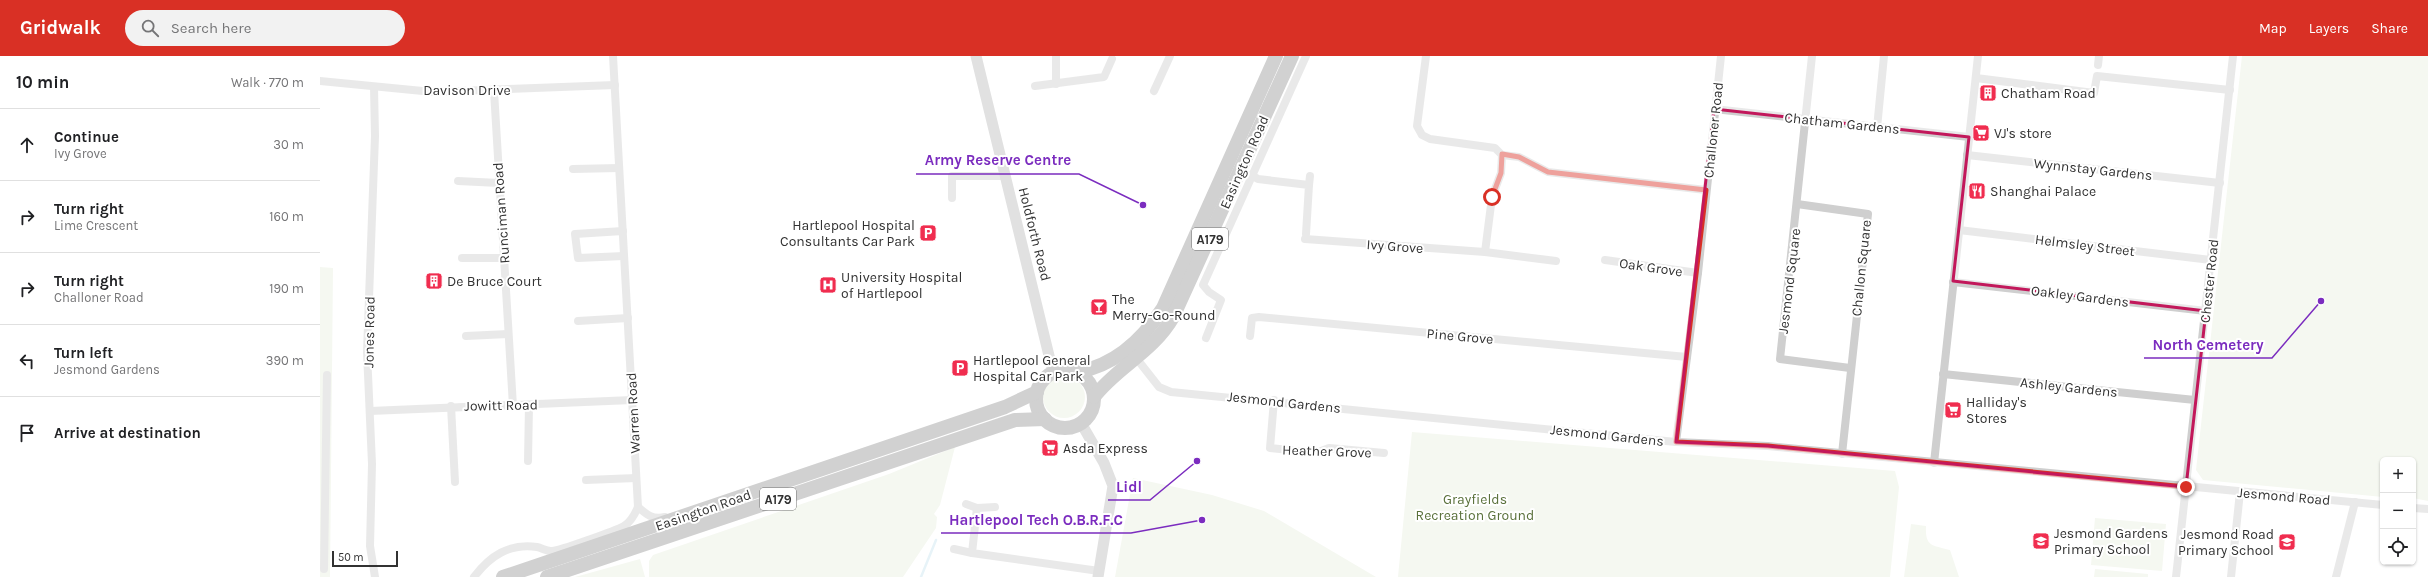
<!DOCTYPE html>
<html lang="en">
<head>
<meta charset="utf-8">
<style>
	body { margin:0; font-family:Karla,sans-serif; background:#f2f2f2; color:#202124 }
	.controls { position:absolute; right:12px; bottom:12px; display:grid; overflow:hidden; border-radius:6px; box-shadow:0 1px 3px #0004 }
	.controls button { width:36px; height:36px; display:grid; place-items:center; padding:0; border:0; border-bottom:1px solid #e0e0e0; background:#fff; color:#202124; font:20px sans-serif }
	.scale { position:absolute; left:12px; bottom:10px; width:66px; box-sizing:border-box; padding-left:4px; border:2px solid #323232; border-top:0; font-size:11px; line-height:14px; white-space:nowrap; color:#323232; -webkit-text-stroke:3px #fff; paint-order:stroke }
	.stop { position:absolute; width:12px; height:12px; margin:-9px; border:3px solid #d93025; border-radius:50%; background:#fff }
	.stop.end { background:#d93025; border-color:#fff; box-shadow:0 1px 4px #0008 }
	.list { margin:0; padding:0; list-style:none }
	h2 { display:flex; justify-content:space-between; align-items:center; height:52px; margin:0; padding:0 16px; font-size:17px }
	h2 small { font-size:13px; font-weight:400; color:#757577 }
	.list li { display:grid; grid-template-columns:26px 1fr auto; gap:12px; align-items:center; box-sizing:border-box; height:72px; padding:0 16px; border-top:1px solid #e0e0e0 }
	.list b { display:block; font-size:15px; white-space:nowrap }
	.list p { margin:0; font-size:13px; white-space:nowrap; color:#757577 }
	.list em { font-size:13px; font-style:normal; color:#757577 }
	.icon { flex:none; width:22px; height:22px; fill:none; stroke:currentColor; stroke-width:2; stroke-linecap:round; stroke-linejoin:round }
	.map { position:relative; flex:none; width:2108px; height:521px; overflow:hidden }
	header { display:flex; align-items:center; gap:24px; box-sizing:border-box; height:56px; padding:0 20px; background:#d93025; color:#fff }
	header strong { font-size:19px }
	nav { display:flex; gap:22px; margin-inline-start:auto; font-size:14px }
	.search { width:280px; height:36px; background:#f2f2f2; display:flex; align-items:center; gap:10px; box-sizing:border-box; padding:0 14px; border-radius:22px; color:#757577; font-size:15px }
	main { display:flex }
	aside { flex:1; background:#fff }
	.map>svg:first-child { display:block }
	.green { fill:#e9efe0 }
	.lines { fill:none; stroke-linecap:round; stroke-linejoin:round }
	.stream { stroke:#cbe5ef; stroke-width:2.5 }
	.street { stroke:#cfcfcf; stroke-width:8 }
	.secondary { stroke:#bcbcbc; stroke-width:11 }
	.highway { stroke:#999; stroke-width:14 }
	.route { stroke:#d93025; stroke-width:5 }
	.marked { fill:none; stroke:#c2185b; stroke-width:3; stroke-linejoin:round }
	.labels { text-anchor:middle; stroke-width:4; stroke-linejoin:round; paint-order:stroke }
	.shield { fill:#fff; stroke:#707070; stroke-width:1 }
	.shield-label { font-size:13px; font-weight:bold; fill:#323232 }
	.street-label { font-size:14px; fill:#323232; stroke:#fff }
	.poi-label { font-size:14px; fill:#323232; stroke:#fff; text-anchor:start }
	.park-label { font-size:14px; fill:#5a713b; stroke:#fff }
	.leader { fill:none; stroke:#7b2cbf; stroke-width:1.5 }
	.callout-dot { fill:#7b2cbf; stroke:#fff; stroke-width:1.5 }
	.callout-label { font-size:15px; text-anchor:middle; font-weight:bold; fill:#7b2cbf; stroke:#fff; stroke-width:4; stroke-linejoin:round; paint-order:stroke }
</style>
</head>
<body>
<header>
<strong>Gridwalk</strong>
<div class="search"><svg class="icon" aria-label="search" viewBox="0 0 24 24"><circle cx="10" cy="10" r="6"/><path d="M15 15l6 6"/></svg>Search here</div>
<nav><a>Map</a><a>Layers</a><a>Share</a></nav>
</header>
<main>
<aside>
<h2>10 min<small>Walk · 770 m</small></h2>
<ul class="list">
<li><svg class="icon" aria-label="ahead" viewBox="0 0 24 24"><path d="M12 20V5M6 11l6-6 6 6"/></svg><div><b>Continue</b><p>Ivy Grove</p></div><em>30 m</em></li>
<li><svg class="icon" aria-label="right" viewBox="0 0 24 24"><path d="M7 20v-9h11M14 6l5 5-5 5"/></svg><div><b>Turn right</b><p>Lime Crescent</p></div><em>160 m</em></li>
<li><svg class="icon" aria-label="right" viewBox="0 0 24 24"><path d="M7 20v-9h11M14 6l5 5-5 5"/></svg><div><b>Turn right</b><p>Challoner Road</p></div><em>190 m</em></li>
<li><svg class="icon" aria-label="left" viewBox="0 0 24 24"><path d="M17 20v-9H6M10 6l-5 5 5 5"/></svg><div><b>Turn left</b><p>Jesmond Gardens</p></div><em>390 m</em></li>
<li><svg class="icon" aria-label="arrive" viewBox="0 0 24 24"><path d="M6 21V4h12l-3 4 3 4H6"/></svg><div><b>Arrive at destination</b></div></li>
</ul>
</aside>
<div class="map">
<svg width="2108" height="521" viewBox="0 0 2108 521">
	<rect width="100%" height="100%" fill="#fff"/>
	<g class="green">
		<path d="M1922,0H2108V445L2093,442V404H2063V441L1883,424L1876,414Z"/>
		<path d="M0,211L13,212L10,521H0Z"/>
		<circle cx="744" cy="341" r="21"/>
		<path d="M1092,376L1575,415L1579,431L1570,521H1078Z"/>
		<path d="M635,391L620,449L614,458L617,461L616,472L583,521H329V505L333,499L569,418Z"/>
		<path d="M813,422L892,439L944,455L1056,521H795Z"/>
		<path d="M1775,462L1846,468L1842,515L1771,509Z"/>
		<path d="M1591,468L1606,470C1605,491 1612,489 1630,494L1639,521H1584Z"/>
		<path d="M320,503L325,521H255Z"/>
		<path d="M1775,513L1828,518V521H1774Z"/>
	</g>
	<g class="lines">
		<path class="stream" d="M601,521L616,484"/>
		<g class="street">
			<path d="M736,0V28"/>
			<path d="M1106,0L1097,70L1102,79L1110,83L1175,92L1182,99L1199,101L1228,116L1386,134"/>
			<path d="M1492,0L1460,303L1530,312"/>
			<path d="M1778,9L1779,0"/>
			<path d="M1656,22L1774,37L1777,20L1910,34"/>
			<path d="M0,25L113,36L295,29"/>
			<path d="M715,30L784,21L792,3"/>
			<path d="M54,31L55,80L47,296L52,408L50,490L55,521"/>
			<path d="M174,35L193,350"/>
			<path d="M834,35L850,0"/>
			<path d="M1394,53L1649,81"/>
			<path d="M1557,72L1564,0"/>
			<path d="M1647,99L1900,127"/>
			<path d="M253,113L299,112"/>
			<path d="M931,119L938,123L989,129L986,178"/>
			<path d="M138,125L179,127"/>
			<path d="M989,129L990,120"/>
			<path d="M632,142V120H685"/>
			<path d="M1477,148L1548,158L1522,398"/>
			<path d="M1639,174L1891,204"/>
			<path d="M303,175L255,178L258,202L304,200"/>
			<path d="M985,183L1165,196L1172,141L1181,117L1182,99"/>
			<path d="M1165,196L1236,205"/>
			<path d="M142,202H184"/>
			<path d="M1285,204L1378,217"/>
			<path d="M1633,226L1886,255"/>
			<path d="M258,265L308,262"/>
			<path d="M146,280L188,278"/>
			<path d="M930,280L932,262L939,261L1367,301"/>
			<path d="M886,282L901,244L889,236L883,229L986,0"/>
			<path d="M817,303L839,331L851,336L1356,386L1448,390L2063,449"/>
			<path d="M1623,318L1875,344"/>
			<path d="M954,344L950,392L996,397L1009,392L1064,397"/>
			<path d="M131,350L135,426"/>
			<path d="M50,355L312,344"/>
			<path d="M1356,386L1378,217L1401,0"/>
			<path d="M208,405L209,349"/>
			<path d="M1614,407L1658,0"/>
			<path d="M266,424L316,422"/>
			<path d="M646,448L657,452L675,451"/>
			<path d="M318,451C327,459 333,464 345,461"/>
			<path d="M657,452L652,497L779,515"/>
			<path d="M2093,452L2108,453"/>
			<path d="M634,493L652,497"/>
			<path d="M4,513L7,319"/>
			<path d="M154,521C170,500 189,487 217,491C222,492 226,495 231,495C237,496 297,474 304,470C311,466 315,458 318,451L293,0"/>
			<path d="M1856,521L1913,0"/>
			<path d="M1911,521L1920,436"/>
			<path d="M2016,521L2035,446"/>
		</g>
		<g class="secondary">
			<path d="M656,0L733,316"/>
			<path d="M761,367L784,407L793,430L778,521"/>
		</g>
		<g class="highway">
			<circle cx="745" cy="343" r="29"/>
			<path d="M758,316C795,309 823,283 843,252L956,0"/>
			<path d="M774,341C797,311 833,296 853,261L972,0"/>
			<path d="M183,521L685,351L717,336"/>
			<path d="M227,521L695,364L725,363"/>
		</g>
	</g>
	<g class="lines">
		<path class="route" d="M1172,141L1181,117L1182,98L1199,101L1228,116L1386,134L1356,386L1448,390L1866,431"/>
	</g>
	<path d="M0 0H2108V521H0ZM1394,53L1649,81L1633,225L1886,255L1866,431L1448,390L1356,386Z" fill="#fff" fill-opacity=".55" fill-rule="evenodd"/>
	<path class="marked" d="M1394,53L1649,81L1633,225L1886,255L1866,431L1448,390L1356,386Z"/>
	<defs>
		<g id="building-square" transform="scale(0.9)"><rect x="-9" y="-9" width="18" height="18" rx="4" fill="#f02d4f" stroke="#fff"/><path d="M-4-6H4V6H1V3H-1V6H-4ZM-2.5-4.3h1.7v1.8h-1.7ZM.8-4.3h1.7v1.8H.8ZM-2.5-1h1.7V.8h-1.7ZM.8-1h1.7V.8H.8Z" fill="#fff"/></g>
		<g id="supermarket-square" transform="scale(0.9)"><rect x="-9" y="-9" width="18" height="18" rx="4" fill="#f02d4f" stroke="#fff"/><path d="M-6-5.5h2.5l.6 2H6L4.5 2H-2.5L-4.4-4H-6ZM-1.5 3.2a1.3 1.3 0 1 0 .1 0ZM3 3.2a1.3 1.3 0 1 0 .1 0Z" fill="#fff"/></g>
		<g id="restaurant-square" transform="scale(0.9)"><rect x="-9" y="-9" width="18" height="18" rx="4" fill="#f02d4f" stroke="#fff"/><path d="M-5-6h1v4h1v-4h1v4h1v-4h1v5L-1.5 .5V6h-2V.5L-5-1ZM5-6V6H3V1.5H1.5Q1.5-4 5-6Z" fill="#fff"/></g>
		<g id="parking-square" transform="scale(0.9)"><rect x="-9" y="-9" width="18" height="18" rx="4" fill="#f02d4f" stroke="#fff"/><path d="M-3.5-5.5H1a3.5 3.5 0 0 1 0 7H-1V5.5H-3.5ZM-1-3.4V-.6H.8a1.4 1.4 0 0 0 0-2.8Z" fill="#fff"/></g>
		<g id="hospital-square" transform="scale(0.9)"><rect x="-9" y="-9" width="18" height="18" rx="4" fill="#f02d4f" stroke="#fff"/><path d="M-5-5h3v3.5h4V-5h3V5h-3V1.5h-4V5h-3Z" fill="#fff"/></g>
		<g id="bar-square" transform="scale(0.9)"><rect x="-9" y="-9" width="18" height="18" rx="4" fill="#f02d4f" stroke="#fff"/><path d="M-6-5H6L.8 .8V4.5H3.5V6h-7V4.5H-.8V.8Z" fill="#fff"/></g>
		<g id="school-square" transform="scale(0.9)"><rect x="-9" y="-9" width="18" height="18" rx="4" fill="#f02d4f" stroke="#fff"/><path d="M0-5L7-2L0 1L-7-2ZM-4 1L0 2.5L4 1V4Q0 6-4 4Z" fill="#fff"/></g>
	</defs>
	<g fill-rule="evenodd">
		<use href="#building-square" x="1668" y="37"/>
		<use href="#supermarket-square" x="1661" y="77"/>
		<use href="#restaurant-square" x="1657" y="135"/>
		<use href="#parking-square" x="608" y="177"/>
		<use href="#building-square" x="114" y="225"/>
		<use href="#hospital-square" x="508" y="229"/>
		<use href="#bar-square" x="779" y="251"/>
		<use href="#parking-square" x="640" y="312"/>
		<use href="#supermarket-square" x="1633" y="354"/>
		<use href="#supermarket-square" x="730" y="392"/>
		<use href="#school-square" x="1721" y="485"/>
		<use href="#school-square" x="1967" y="486"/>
	</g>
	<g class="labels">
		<g class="shield">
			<rect x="872" y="172" width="36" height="22" rx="3"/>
			<rect x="440" y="432" width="36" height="22" rx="3"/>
		</g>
		<g class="shield-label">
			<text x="890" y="188">A179</text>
			<text x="458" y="448">A179</text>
		</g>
		<g class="street-label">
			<text x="147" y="39">Davison Drive</text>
			<text transform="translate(1522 67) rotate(6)" y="5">Chatham Gardens</text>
			<text transform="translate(1393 74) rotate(-84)" y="5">Challoner Road</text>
			<text transform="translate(924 106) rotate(-66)" y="5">Easington Road</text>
			<text transform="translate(1773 113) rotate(6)" y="5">Wynnstay Gardens</text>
			<text transform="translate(181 157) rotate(-94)" y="5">Runciman Road</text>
			<text transform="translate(715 178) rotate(76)" y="5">Holdforth Road</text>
			<text transform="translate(1765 189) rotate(7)" y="5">Helmsley Street</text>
			<text transform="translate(1075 190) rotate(4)" y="5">Ivy Grove</text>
			<text transform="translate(1331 211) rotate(8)" y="5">Oak Grove</text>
			<text transform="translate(1541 212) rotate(-84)" y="5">Challon Square</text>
			<text transform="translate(1469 225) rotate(-83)" y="5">Jesmond Square</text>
			<text transform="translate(1889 225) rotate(-84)" y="5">Chester Road</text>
			<text transform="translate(1760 240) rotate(7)" y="5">Oakley Gardens</text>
			<text transform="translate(49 276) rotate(-89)" y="5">Jones Road</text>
			<text transform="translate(1140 280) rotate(5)" y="5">Pine Grove</text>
			<text transform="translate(1749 331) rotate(6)" y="5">Ashley Gardens</text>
			<text transform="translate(964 346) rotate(6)" y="5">Jesmond Gardens</text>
			<text transform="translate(181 349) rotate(-1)" y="5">Jowitt Road</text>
			<text transform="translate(313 357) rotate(-93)" y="5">Warren Road</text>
			<text transform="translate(1287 379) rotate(6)" y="5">Jesmond Gardens</text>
			<text transform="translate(1007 395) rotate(2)" y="5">Heather Grove</text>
			<text transform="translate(1964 440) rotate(5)" y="5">Jesmond Road</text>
			<text transform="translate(383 454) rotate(-19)" y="5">Easington Road</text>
		</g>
		<g class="poi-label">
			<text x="1681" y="42">Chatham Road</text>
			<text x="1674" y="82">VJ's store</text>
			<text x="1670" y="140">Shanghai Palace</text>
			<text x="595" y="174" text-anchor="end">Hartlepool Hospital<tspan x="595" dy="16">Consultants Car Park</tspan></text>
			<text x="521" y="226">University Hospital<tspan x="521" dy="16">of Hartlepool</tspan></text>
			<text x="127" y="230">De Bruce Court</text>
			<text x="792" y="248">The<tspan x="792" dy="16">Merry-Go-Round</tspan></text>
			<text x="653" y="309">Hartlepool General<tspan x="653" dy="16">Hospital Car Park</tspan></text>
			<text x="1646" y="351">Halliday's<tspan x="1646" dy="16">Stores</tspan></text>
			<text x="743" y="397">Asda Express</text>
			<text x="1734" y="482">Jesmond Gardens<tspan x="1734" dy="16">Primary School</tspan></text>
			<text x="1954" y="483" text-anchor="end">Jesmond Road<tspan x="1954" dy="16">Primary School</tspan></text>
		</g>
		<g class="park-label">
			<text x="1155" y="448">Grayfields<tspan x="1155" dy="16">Recreation Ground</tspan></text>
		</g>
	</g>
	<path class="leader" d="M823 149L759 118H596M2001 245L1952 302H1824M877 405L830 444H788M882 464L811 477H621"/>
	<g class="callout-dot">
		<circle cx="823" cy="149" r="4"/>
		<circle cx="2001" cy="245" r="4"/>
		<circle cx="877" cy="405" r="4"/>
		<circle cx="882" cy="464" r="4"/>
	</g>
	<g class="callout-label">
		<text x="678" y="109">Army Reserve Centre</text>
		<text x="1888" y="294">North Cemetery</text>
		<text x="809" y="436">Lidl</text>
		<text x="716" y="469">Hartlepool Tech O.B.R.F.C</text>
	</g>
</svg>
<div class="controls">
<button>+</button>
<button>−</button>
<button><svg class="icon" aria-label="locate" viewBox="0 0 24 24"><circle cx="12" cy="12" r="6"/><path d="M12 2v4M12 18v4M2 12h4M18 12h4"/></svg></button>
</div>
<div class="scale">50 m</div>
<div class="stop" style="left:1172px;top:141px"></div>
<div class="stop end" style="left:1866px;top:431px"></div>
</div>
</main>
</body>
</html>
